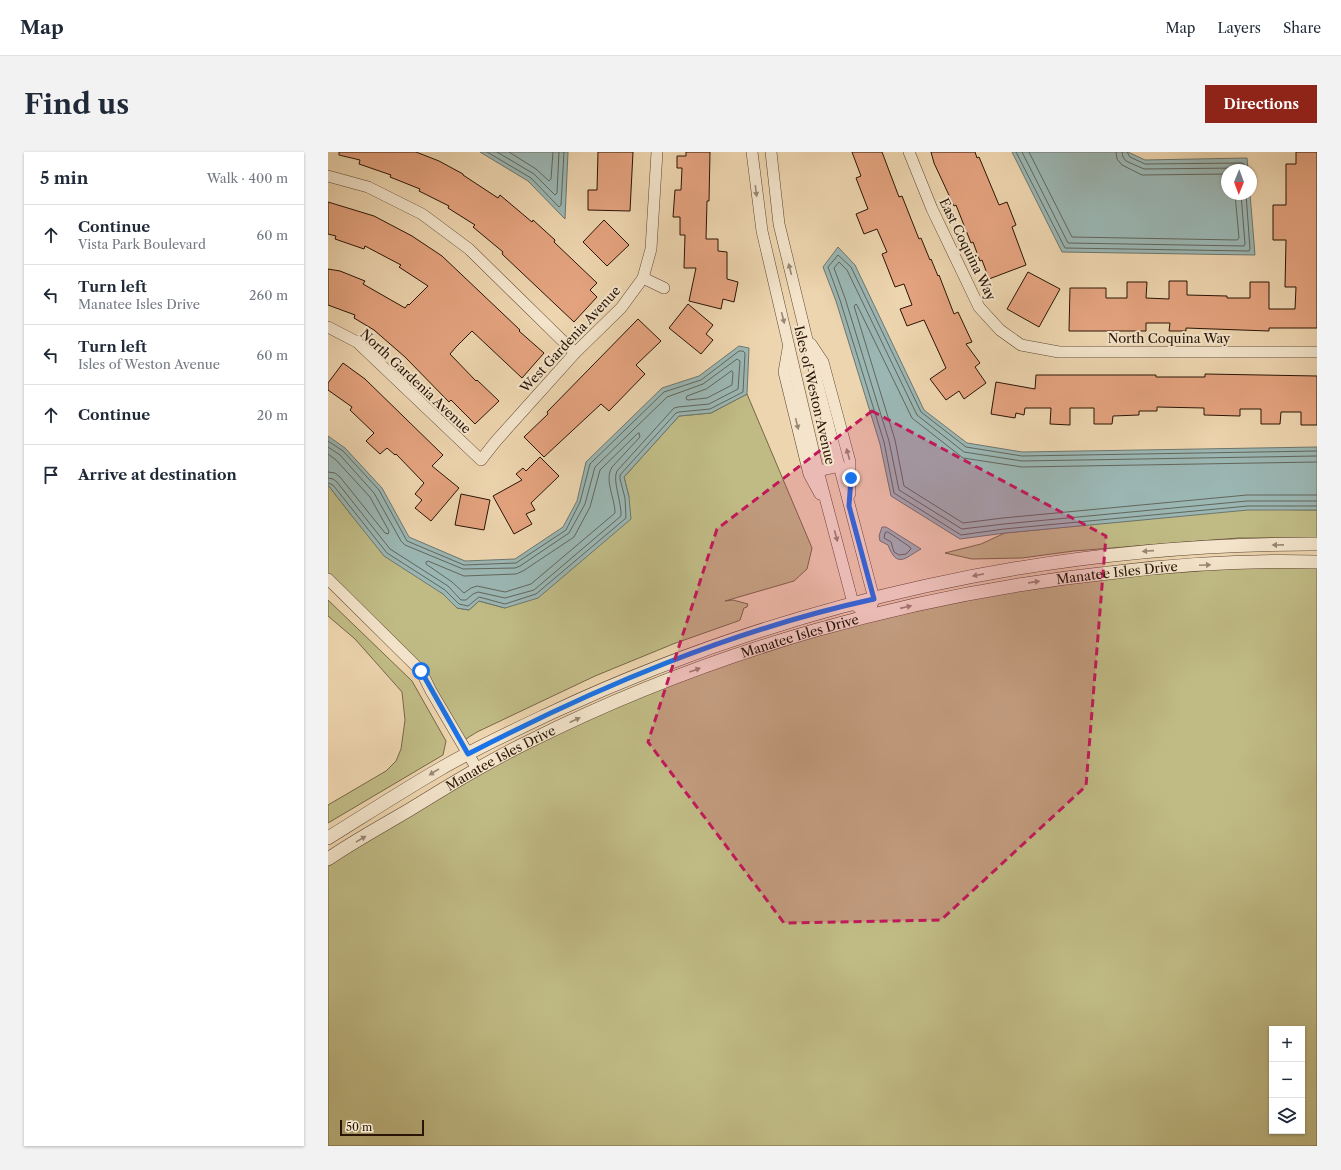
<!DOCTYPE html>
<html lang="en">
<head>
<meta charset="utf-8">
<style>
	body { margin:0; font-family:"Libre Caslon Text",serif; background:#f2f2f3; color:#1f2937 }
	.controls { position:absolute; right:12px; bottom:12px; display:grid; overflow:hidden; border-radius:0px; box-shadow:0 1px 3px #0004 }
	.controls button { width:36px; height:36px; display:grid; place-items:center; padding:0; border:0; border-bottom:1px solid #e0e1e3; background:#fff; color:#1f2937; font:20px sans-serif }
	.compass { position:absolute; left:893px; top:12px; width:36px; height:36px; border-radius:50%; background:#fff; box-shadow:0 1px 3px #0004; rotate:181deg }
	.scale { position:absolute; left:12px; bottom:10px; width:84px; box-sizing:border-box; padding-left:4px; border:2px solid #2a1405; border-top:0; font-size:11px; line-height:14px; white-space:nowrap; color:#2a1405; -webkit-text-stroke:3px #f3e4cb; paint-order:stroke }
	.stop { position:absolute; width:12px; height:12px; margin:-9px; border:3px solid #1a73e8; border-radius:50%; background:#fff }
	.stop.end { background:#1a73e8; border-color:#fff; box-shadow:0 1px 4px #0008 }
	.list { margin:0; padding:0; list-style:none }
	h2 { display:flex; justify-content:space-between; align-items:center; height:52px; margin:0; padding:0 16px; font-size:17px }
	h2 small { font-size:13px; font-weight:400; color:#747a83 }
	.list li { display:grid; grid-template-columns:26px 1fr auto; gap:12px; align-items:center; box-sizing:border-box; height:60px; padding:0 16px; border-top:1px solid #e0e1e3 }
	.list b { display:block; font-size:15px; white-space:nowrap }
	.list p { margin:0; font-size:13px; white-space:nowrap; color:#747a83 }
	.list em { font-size:13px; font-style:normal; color:#747a83 }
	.icon { flex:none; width:22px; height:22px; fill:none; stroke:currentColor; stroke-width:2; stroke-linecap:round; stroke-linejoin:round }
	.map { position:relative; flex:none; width:989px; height:994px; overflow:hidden; border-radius:0px }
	header { display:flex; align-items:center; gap:24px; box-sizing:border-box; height:56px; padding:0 20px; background:#fff; border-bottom:1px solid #e0e1e3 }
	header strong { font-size:19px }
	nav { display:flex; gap:22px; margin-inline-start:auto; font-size:14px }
	.intro { display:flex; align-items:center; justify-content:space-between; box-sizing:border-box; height:96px; padding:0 24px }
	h1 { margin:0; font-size:28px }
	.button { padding:10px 18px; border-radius:0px; background:#8f2418; color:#fff; font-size:14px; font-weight:700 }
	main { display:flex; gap:24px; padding:0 24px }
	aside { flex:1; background:#fff; border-radius:0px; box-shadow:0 1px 3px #0004 }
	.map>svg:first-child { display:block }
	.green { fill:#c0bb85; stroke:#756845; fill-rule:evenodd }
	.water { fill:#9bb7b4; stroke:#6e766e }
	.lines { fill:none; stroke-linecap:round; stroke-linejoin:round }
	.shore { stroke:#62665c; stroke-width:1 }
	.building { fill:#e4a37f; stroke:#2a1405 }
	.minor-casing { stroke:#5b4430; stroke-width:12 }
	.tertiary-casing { stroke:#5b4430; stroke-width:14 }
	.minor { stroke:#f3e4cb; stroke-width:11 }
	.tertiary { stroke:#f3e4cb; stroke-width:13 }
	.oneway { fill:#998672 }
	.route { stroke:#1a73e8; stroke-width:5 }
	.marked { fill:#c2185b; fill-opacity:0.2; stroke:#c2185b; stroke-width:3; stroke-dasharray:8 5; stroke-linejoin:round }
	.labels { text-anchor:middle; stroke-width:4; stroke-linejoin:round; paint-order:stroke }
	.street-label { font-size:13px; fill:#2a1405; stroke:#f3e4cb }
</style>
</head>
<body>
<header>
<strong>Map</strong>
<nav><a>Map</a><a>Layers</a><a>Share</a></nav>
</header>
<div class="intro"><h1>Find us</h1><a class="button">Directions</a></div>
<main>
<aside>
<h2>5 min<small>Walk · 400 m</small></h2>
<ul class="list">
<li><svg class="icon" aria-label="ahead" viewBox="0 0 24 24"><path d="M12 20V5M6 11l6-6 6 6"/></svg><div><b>Continue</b><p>Vista Park Boulevard</p></div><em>60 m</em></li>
<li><svg class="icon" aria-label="left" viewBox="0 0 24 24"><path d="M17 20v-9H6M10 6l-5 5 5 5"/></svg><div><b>Turn left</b><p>Manatee Isles Drive</p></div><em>260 m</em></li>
<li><svg class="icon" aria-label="left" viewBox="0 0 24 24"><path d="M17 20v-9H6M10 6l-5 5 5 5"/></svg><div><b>Turn left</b><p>Isles of Weston Avenue</p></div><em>60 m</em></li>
<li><svg class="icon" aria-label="ahead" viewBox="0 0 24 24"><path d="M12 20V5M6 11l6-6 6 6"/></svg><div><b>Continue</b></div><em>20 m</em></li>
<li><svg class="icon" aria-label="arrive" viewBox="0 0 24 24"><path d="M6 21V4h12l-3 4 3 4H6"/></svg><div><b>Arrive at destination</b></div></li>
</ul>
</aside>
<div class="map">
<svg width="989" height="994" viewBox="0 0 989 994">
	<rect width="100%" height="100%" fill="#edd5af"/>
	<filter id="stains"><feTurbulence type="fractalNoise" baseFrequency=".005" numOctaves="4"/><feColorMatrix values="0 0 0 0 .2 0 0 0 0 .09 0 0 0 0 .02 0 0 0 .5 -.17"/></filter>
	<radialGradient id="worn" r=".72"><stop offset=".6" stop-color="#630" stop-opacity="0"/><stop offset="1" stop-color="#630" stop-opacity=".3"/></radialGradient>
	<g class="green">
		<path d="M419,242L484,396L479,417L466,429L397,449L405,448L420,452L419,455L416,456L412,468L410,469L345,492L267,524L149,580L133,590L93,519L0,427V333L24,364L115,442L129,456L141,458L151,449L177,456L301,345L296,325L351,264L383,261Z"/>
		<path d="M920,357L989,358V386H910L746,399L694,406L644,407L617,401L653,392L677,381Z"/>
		<path d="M989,410V994H0V707L200,590L443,492L744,424ZM944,877H974V979H944Z"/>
		<path d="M0,448L84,529L118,589L115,603L0,671V653L58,619L68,609L73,597L77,568L74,540L27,487L0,464Z"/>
	</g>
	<g class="water">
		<path d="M152,0H240L237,67L200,29Z"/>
		<path d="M684,0H800L817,8L919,6L920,18H899V42H922L927,103L734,100Z"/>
		<path d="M510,95L527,113L596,258L639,291L694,300L989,295V358H920L677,381L632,387L563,344L552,292L508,149L495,115Z"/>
		<path d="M411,194L421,196L419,242L383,261L351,264L296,325L301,345L303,367L210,446L177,456L151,449L141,458L129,456L115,442L56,404L24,364L0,333V284L17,296L54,336L81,385L137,409L187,407L235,375L249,349L258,310L334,236L371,224Z"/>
		<path d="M554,375H558L593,397C577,406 569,417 560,393L552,389L551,384Z"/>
	</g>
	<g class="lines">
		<g class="shore">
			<path d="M159,0L203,26L231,55L233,53L236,0"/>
			<path d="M169,0L206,22L227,43L229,41L231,0"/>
			<path d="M181,0L208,17L221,29L223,27L225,0"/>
			<path d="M688,0L737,96L921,99L922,97L918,42"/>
			<path d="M694,0L740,91L916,94L917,92L913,42"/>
			<path d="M701,0L744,85L909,88L911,86L907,42"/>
			<path d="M788,0L789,7L794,13L814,23L899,22"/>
			<path d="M794,0L795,5L798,9L816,17L909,16L911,18"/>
			<path d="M799,0L802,5L817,12L914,11L916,12V18"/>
			<path d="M404,219L405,221L404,233L379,246L360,248L358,247L359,244L378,237Z"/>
			<path d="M311,281L312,285L284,315C276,328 287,346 287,361L203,432L177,440L149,434L143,436L136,441L124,430L98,412V410L100,409L136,424L188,422L195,419L246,385L262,355L272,318L309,282Z"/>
			<path d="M0,289L15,299L51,338L79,389L136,413L188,411L238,378L252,350L262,312L336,240L373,228L411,199H415L417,201L415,240L382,257L351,260L348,261L292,323V327L297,346L298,366L208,442L177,452L151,445L140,454L131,452L117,438L59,401L5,333L0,331"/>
			<path d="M0,295L12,303L46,341L73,389L77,393L135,417L187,416L192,414L241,381L257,352L267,315L339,245L375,232L409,207L412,209L410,237L381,252L350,255L346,256L289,319C284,328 294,351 293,364L206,438L177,446L150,440L145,442L138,448H133L120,434L62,397L9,330L5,327L0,326"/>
			<path d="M989,299L694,304L638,295L593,260L523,115L510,103L500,115L512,148L556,290L566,341L633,383L676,377L920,354H989"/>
			<path d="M0,302L8,308L42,345L61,379L60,382L57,381L12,325L7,321L0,320"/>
			<path d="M989,304L694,309L636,300L589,263L519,118L511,110L506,116L517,146L561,289L571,338L634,377L676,372L919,349H989"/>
			<path d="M989,310L694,315L635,306L584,266L529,153L528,152L526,154L567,288L576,334L635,371L675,366L919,343H989"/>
			<path d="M560,380L582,395L583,397L578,402L571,403L566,400L563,390L556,386L557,381Z"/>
		</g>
	</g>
	<g class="building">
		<path d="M11,0H88L111,9L135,22V23L170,46L172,43L204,70L205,68L227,88L226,90L269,131L262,138L269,145L246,170L174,102L175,100L145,75L147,73L120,56L121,54L91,39L92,37L62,25L63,23L31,12L32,8L11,3Z"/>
		<path d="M270,0H305L302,59L260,58V38H269Z"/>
		<path d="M358,0H382L381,49H379L378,87H390V99L399,100V127L410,130L406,150L395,147L393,157L361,149L368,116H356L357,83H352V65H345L347,38H353L354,16H349V4H358Z"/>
		<path d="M524,0H554L571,45L574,44L591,87L593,86L602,108L603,107L610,124L611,123L626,162L630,160L644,190L638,192L652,211L647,215L658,231L636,247L631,239L618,248L602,227L618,216L596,168L579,174L572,157L584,153L576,132L567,135L554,102L559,100L549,77L536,82L528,62L540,57L528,26L533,24Z"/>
		<path d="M603,0H647L649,6L651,5L671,53L679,50L688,73L684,75L698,113L661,127L654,108L652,109L645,90L643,91L628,53L626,54L606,11Z"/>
		<path d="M968,0H989V176H941V179L858,176V179H841L842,171H818V179H741L742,136H778V146H799V130H819L818,146L841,147V129H859V143L899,144V146H922V130H941V157H967L968,135H957L958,88H945V53H958V12H968Z"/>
		<path d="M0,50L46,64L84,84L114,104L192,178L191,179L216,201L194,226L144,179L128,195L122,202L148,229L149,228L171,249L147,272L123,248L121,250L77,205L46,178L26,166L27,163L0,153V117L12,119L37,129L35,132L77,156L80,152L81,153L100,134L71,115L73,113L37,94L36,97L7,87L8,84L0,82Z"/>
		<path d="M276,68L301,93L279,114L255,90Z"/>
		<path d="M700,120L732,137L711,175L679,157Z"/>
		<path d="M360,152L385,173L378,182L385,188L373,202L341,176Z"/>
		<path d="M310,167L333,189L308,213L317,222L281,259L273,252L216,305L196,285L220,262L219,260Z"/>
		<path d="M15,211L37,227L115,303L104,314L131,336L103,369L87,356L94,348L87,342L96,331L68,302L67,303L59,296L52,302L38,289L46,281L22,258L24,255L0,238V231Z"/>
		<path d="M877,222L989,224V273H973V260H953L952,272H933V257H912V264L876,263V256L829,255V259H811V263L785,264L784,272H766V256H742V273L722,272L723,256H697L696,263L688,261L687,266L663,262L668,230L707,237L708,223H828V225H877Z"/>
		<path d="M212,305L231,324L203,351L207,358L198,362L204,372L186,382L165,344L194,328L188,322L195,316L198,319Z"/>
		<path d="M133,342L162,348L156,378L127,373Z"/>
	</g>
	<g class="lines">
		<g class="minor-casing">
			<g id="minor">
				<path d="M424,0L434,79L490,319L525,451L540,464L546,447L491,237L451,72L443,0"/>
				<path d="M581,0L604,57L651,155L672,178L693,193L731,200H989"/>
				<path d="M0,24L40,35L94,62L141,97L247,201"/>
				<path d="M315,126L336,136"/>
				<path d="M0,175L29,190L153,308L168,289L247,201L293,156L315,126L323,97L329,0"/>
				<path d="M483,192L495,210L522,310V342"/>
				<path d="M460,197L456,220L481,322L492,342"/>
				<path d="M490,319L512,314"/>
				<path d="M0,427L93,519L103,539L149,617"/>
			</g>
		</g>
		<g class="tertiary-casing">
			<g id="tertiary">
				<path d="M0,686C37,663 74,639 112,617C148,596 187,578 225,560C463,449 726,391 989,392"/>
				<path id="s1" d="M0,707C26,689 54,674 81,658C120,634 159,610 200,590C384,498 585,441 789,420C855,412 922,408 989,410"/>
			</g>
		</g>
		<use href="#minor" class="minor"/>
		<use href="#tertiary" class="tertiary"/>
	</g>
	<defs><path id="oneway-solid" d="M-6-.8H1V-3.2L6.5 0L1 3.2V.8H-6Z"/></defs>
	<g class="oneway">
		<use href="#oneway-solid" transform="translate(428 39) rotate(83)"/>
		<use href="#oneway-solid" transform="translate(462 117) rotate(-104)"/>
		<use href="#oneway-solid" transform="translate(455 166) rotate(76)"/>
		<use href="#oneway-solid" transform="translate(469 272) rotate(76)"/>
		<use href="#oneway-solid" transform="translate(520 302) rotate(-105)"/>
		<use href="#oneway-solid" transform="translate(508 384) rotate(75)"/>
		<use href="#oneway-solid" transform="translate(950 393) rotate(179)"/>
		<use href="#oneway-solid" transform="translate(820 399) rotate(176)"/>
		<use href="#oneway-solid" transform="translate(877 413) rotate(-3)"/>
		<use href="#oneway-solid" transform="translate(650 423) rotate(169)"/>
		<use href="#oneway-solid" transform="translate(706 430) rotate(-8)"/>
		<use href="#oneway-solid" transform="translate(578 455) rotate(-13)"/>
		<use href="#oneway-solid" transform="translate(367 518) rotate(-20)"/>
		<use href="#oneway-solid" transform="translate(247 568) rotate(-25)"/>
		<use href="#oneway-solid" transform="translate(106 620) rotate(148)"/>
		<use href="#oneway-solid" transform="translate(33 687) rotate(-31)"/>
	</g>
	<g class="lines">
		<path class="route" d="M93,519L140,602C269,535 404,478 546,447L521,354L523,326"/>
	</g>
	<path class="marked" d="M544,259L778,384L758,634L613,768L456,771L320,590L389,377Z"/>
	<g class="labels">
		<g class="street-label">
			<text transform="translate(640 97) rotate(64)" y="5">East Coquina Way</text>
			<text x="841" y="191">North Coquina Way</text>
			<text transform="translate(242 187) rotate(-47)" y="5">West Gardenia Avenue</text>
			<text transform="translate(88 229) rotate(43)" y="5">North Gardenia Avenue</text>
			<text transform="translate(487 243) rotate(77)" y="5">Isles of Weston Avenue</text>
			<text dy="5" stroke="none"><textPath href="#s1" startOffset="848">Manatee Isles Drive</textPath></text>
			<text dy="5" stroke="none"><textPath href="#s1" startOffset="524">Manatee Isles Drive</textPath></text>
			<text dy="5" stroke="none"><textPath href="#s1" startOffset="200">Manatee Isles Drive</textPath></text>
		</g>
	</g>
	<rect width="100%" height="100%" filter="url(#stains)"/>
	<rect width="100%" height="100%" fill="url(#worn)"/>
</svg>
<div class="controls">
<button>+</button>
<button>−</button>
<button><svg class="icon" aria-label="layers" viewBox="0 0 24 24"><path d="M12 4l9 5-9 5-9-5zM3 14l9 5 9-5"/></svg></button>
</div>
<svg class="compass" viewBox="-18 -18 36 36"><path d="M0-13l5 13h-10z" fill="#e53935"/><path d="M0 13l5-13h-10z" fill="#747a83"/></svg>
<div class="scale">50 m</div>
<div class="stop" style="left:93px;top:519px"></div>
<div class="stop end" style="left:523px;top:326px"></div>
</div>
</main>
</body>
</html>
